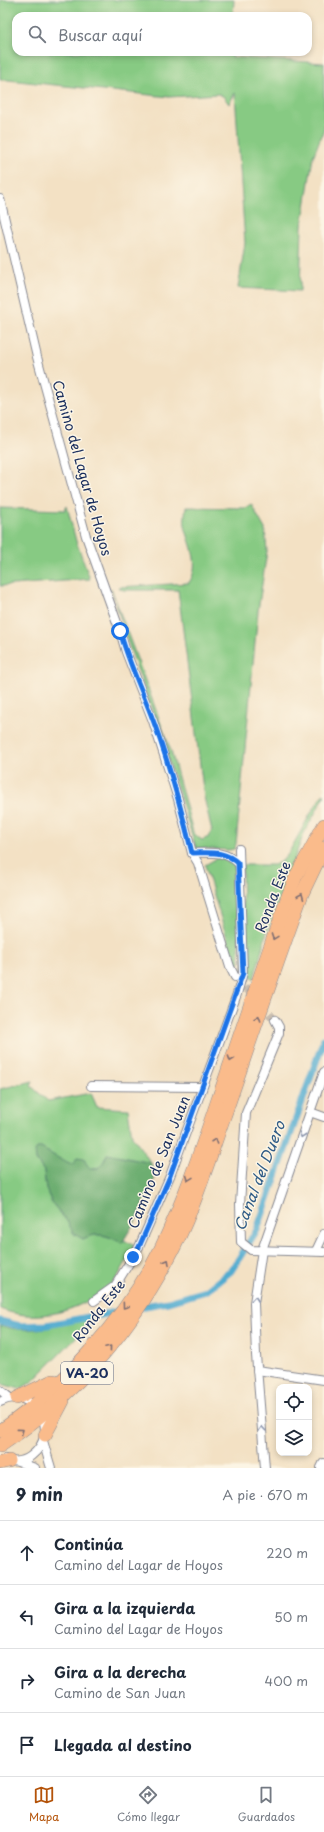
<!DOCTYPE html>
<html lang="es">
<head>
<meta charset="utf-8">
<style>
	body { margin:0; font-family:"Playpen Sans",sans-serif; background:#f6f6f7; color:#1f2937 }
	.controls { position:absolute; right:12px; bottom:12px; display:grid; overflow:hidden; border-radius:8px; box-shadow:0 2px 6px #0003 }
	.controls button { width:36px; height:36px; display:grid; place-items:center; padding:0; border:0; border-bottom:1px solid #e0e1e3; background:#fff; color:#1f2937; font:20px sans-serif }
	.stop { position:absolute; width:12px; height:12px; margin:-9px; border:3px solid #1a73e8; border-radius:50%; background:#fff }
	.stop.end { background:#1a73e8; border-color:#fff; box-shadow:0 1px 4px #0008 }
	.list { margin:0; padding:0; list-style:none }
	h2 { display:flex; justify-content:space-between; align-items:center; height:52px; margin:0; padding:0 16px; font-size:17px }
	h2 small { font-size:13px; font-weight:400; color:#747a83 }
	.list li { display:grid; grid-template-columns:26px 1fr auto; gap:12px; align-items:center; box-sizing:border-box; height:64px; padding:0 16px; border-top:1px solid #e0e1e3 }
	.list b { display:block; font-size:15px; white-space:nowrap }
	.list p { margin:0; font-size:13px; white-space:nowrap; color:#747a83 }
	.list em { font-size:13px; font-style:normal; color:#747a83 }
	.icon { flex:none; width:22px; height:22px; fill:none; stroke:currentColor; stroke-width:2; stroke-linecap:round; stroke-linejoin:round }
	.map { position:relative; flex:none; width:324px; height:1468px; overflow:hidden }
	.search { position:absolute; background:#fff; box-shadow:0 2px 6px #0003; left:12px; right:12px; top:12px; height:44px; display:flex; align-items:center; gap:10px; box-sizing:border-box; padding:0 14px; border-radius:12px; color:#747a83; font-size:15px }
	.sheet { height:308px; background:#fff }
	nav { display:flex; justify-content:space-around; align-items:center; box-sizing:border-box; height:56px; border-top:1px solid #e0e1e3; background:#fff; font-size:11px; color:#747a83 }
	nav a { display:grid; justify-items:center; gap:2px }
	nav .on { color:#b45309 }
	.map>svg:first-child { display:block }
	.green { fill:#87ca83; stroke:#517c70 }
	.forest { fill:#6dae71; stroke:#446e68 }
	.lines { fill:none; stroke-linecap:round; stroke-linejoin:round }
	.canal { stroke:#53acd0; stroke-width:7 }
	.minor-tunnel { stroke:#c8bdb0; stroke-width:8; stroke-dasharray:8 4; stroke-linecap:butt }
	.minor-casing { stroke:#878891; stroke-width:10 }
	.tertiary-casing { stroke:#878891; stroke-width:12 }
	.trunk-casing { stroke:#878891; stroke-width:14 }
	.minor { stroke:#fff; stroke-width:8 }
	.tertiary { stroke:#fff; stroke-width:10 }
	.trunk { stroke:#fabb8b; stroke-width:13 }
	.oneway { stroke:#7f6e72 }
	.oneway2 { stroke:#8d97ae }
	.route { stroke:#1a73e8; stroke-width:5 }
	.labels { text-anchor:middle; stroke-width:3; stroke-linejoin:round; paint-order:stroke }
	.shield { fill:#fcf5e5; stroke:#5e6a86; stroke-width:1 }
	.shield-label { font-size:13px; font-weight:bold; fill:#1b2f5e }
	.street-label { font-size:14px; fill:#1b2f5e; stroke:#fcf5e5 }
	.water-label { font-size:15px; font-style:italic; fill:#2f5b86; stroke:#fcf5e5 }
</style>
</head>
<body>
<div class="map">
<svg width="324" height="1468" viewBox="0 0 324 1468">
	<rect width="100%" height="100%" fill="#fcf5e5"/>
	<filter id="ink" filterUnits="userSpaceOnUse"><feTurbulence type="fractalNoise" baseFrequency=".025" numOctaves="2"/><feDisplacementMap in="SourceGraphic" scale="8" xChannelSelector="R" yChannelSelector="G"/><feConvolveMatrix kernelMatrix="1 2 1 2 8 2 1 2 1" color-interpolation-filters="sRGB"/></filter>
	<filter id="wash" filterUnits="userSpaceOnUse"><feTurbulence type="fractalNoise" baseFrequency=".012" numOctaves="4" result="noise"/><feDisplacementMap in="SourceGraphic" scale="16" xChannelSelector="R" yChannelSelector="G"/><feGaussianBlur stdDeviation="0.9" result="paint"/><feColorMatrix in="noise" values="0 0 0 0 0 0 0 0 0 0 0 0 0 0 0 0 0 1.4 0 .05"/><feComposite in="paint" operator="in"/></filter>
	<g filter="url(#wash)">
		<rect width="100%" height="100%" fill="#f3e1c4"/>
		<g class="green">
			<path d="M0,0H234L233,16H16V52H232V57L324,63V129L313,157L302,226L300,291L238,288L245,243L235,93L229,104L224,97L219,94L169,97L8,80H0Z"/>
			<path d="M251,504L265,529L267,551L258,611L236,844L234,849L229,850L196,848L158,727L129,646L111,588L171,751L193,832L196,836L202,840L209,837L212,831L204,797L178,590H123L118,587L189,583C201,563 190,546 185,526C184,520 185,513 186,507L245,508Z"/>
			<path d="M67,506L76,541L90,579L0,586V508L65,510Z"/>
			<path d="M324,793V797L304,833L266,935L254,979L244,970L242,865H274L282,861L288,854L312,811Z"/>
			<path d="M219,857L233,861L235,866L240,963L235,965L205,865Z"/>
			<path d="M33,1081L31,1086L48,1101L91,1093L97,1107L128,1109L132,1136L151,1163L107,1154C104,1162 101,1170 90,1169L65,1163L41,1148L36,1160L44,1171L46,1189L52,1203L67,1221L73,1232L83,1239C98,1231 108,1236 122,1243L124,1240L135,1246C128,1257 120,1276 111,1285C108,1289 103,1291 99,1294C70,1314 33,1322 0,1309V1089Z"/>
			<path d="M82,1320L92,1321L32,1382L20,1389L1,1384L0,1325C27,1335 56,1326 82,1320Z"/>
		</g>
		<path class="forest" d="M37,1148H41L69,1164H73L77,1158L84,1159C92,1178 102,1168 107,1154L151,1163L155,1178L136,1220L122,1243C109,1236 98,1231 83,1239L74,1234L67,1221L52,1203L46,1189L44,1171L36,1160L35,1151Z"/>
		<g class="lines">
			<g class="canal">
				<path d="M139,1307L168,1302L206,1291L231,1271L257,1230L324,1039"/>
				<path d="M0,1321L20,1326L47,1325L121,1311"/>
			</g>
		</g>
	</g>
	<g filter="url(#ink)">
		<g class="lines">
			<path class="minor-tunnel" d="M237,978L275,1020"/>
			<g class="minor-casing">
				<g id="minor">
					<path d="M0,199L37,357L86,536L120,631L126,652L153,721L178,799L192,853L198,863L230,967L235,977"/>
					<path d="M192,853C210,853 224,850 238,863"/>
					<path d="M275,1020L279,1027V1033L246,1113L240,1204L241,1242L251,1250L324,1252"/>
					<path d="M91,1086L202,1087"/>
					<path d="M310,1112L324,1117"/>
					<path d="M316,1251L324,1234"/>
					<path d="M94,1301L115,1286L139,1247L170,1176L237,994L243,973L239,849"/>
					<path d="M257,1370L324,1380"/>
					<path d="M0,1390L10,1398"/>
					<path d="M0,1402C34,1384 63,1432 31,1456C23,1462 14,1463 5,1459"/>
					<path d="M43,1441L51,1468"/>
					<path d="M18,1462L35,1468"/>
					<path d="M265,1468L256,1355L254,1303L262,1250L324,1072"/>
				</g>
			</g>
			<g class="tertiary-casing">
				<path id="tertiary" d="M322,1468L324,1464"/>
			</g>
			<g class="trunk-casing">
				<g id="trunk">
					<path d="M17,1398L52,1381L58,1382"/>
					<path d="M0,1431C63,1388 127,1317 161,1248C188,1192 207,1131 227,1073C247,1014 267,955 288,896L296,876L324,825"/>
					<path d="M45,1435L63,1401"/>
					<path d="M0,1446C70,1399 127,1335 167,1261C192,1216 207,1165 224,1117C250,1042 275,968 302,894L324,848"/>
					<path d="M0,1463L9,1461"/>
				</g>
			</g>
			<use href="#minor" class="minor"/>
			<use href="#tertiary" class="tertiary"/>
			<use href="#trunk" class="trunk"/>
		</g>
		<defs><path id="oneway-chevron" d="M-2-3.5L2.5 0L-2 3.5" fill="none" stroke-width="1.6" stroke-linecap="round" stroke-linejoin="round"/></defs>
		<g class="oneway">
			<use href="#oneway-chevron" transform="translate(301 896) rotate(-68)"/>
			<use href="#oneway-chevron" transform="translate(274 937) rotate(110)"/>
			<use href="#oneway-chevron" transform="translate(258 1018) rotate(-71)"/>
			<use href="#oneway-chevron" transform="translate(231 1059) rotate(109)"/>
			<use href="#oneway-chevron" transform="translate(215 1141) rotate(-71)"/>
			<use href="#oneway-chevron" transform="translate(189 1178) rotate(110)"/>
			<use href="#oneway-chevron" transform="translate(167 1262) rotate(-61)"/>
			<use href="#oneway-chevron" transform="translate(125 1306) rotate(126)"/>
			<use href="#oneway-chevron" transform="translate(109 1348) rotate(-50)"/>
			<use href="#oneway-chevron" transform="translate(21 1431) rotate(-37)"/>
		</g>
		<g class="oneway2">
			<use href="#oneway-chevron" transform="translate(302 1135) rotate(109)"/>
			<use href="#oneway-chevron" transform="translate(255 1299) rotate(-85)"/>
			<use href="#oneway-chevron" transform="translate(262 1429) rotate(-94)"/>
		</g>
	</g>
	<g class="lines" filter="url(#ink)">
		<path class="route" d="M120,631C128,662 142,690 153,720C169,763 181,808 192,853C210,853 224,850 238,863L243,973L170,1176L139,1247L133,1257"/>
	</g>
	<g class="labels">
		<rect class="shield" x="61" y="1362" width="52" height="22" rx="3"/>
		<g class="shield-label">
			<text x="87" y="1378">VA-20</text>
		</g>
		<g class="street-label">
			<text transform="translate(82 468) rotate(74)" y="5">Camino del Lagar de Hoyos</text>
			<text transform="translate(273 897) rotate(-69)" y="5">Ronda Este</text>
			<text transform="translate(159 1162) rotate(-68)" y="5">Camino de San Juan</text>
			<text transform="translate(99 1311) rotate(-52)" y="5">Ronda Este</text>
		</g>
		<g class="water-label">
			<text transform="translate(260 1176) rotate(-69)" y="5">Canal del Duero</text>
		</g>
	</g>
</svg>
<div class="controls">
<button><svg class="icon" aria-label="locate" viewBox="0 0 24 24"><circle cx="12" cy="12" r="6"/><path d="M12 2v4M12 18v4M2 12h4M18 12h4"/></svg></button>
<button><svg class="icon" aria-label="layers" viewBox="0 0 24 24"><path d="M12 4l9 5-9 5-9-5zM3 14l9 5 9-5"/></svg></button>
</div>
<div class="stop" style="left:120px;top:631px"></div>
<div class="stop end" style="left:133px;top:1257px"></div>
<div class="search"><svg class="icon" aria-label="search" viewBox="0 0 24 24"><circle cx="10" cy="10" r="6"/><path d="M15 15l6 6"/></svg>Buscar aquí</div>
</div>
<section class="sheet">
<h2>9 min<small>A pie · 670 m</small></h2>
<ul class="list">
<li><svg class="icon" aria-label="ahead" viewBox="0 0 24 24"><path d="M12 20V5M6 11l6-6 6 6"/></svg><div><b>Continúa</b><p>Camino del Lagar de Hoyos</p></div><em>220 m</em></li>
<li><svg class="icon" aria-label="left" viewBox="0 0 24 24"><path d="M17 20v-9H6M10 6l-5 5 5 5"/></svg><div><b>Gira a la izquierda</b><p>Camino del Lagar de Hoyos</p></div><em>50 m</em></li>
<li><svg class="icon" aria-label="right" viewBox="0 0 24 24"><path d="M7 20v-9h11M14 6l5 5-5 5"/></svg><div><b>Gira a la derecha</b><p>Camino de San Juan</p></div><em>400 m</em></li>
<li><svg class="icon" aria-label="arrive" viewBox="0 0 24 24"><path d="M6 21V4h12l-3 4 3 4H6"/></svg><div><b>Llegada al destino</b></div></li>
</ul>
</section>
<nav>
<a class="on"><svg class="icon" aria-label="map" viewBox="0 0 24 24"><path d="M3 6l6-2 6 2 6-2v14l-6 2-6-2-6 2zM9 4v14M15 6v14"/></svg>Mapa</a>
<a><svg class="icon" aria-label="directions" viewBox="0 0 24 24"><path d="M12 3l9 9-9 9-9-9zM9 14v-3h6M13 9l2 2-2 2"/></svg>Cómo llegar</a>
<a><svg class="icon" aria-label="saved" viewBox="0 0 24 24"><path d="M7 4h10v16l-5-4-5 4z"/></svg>Guardados</a>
</nav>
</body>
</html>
